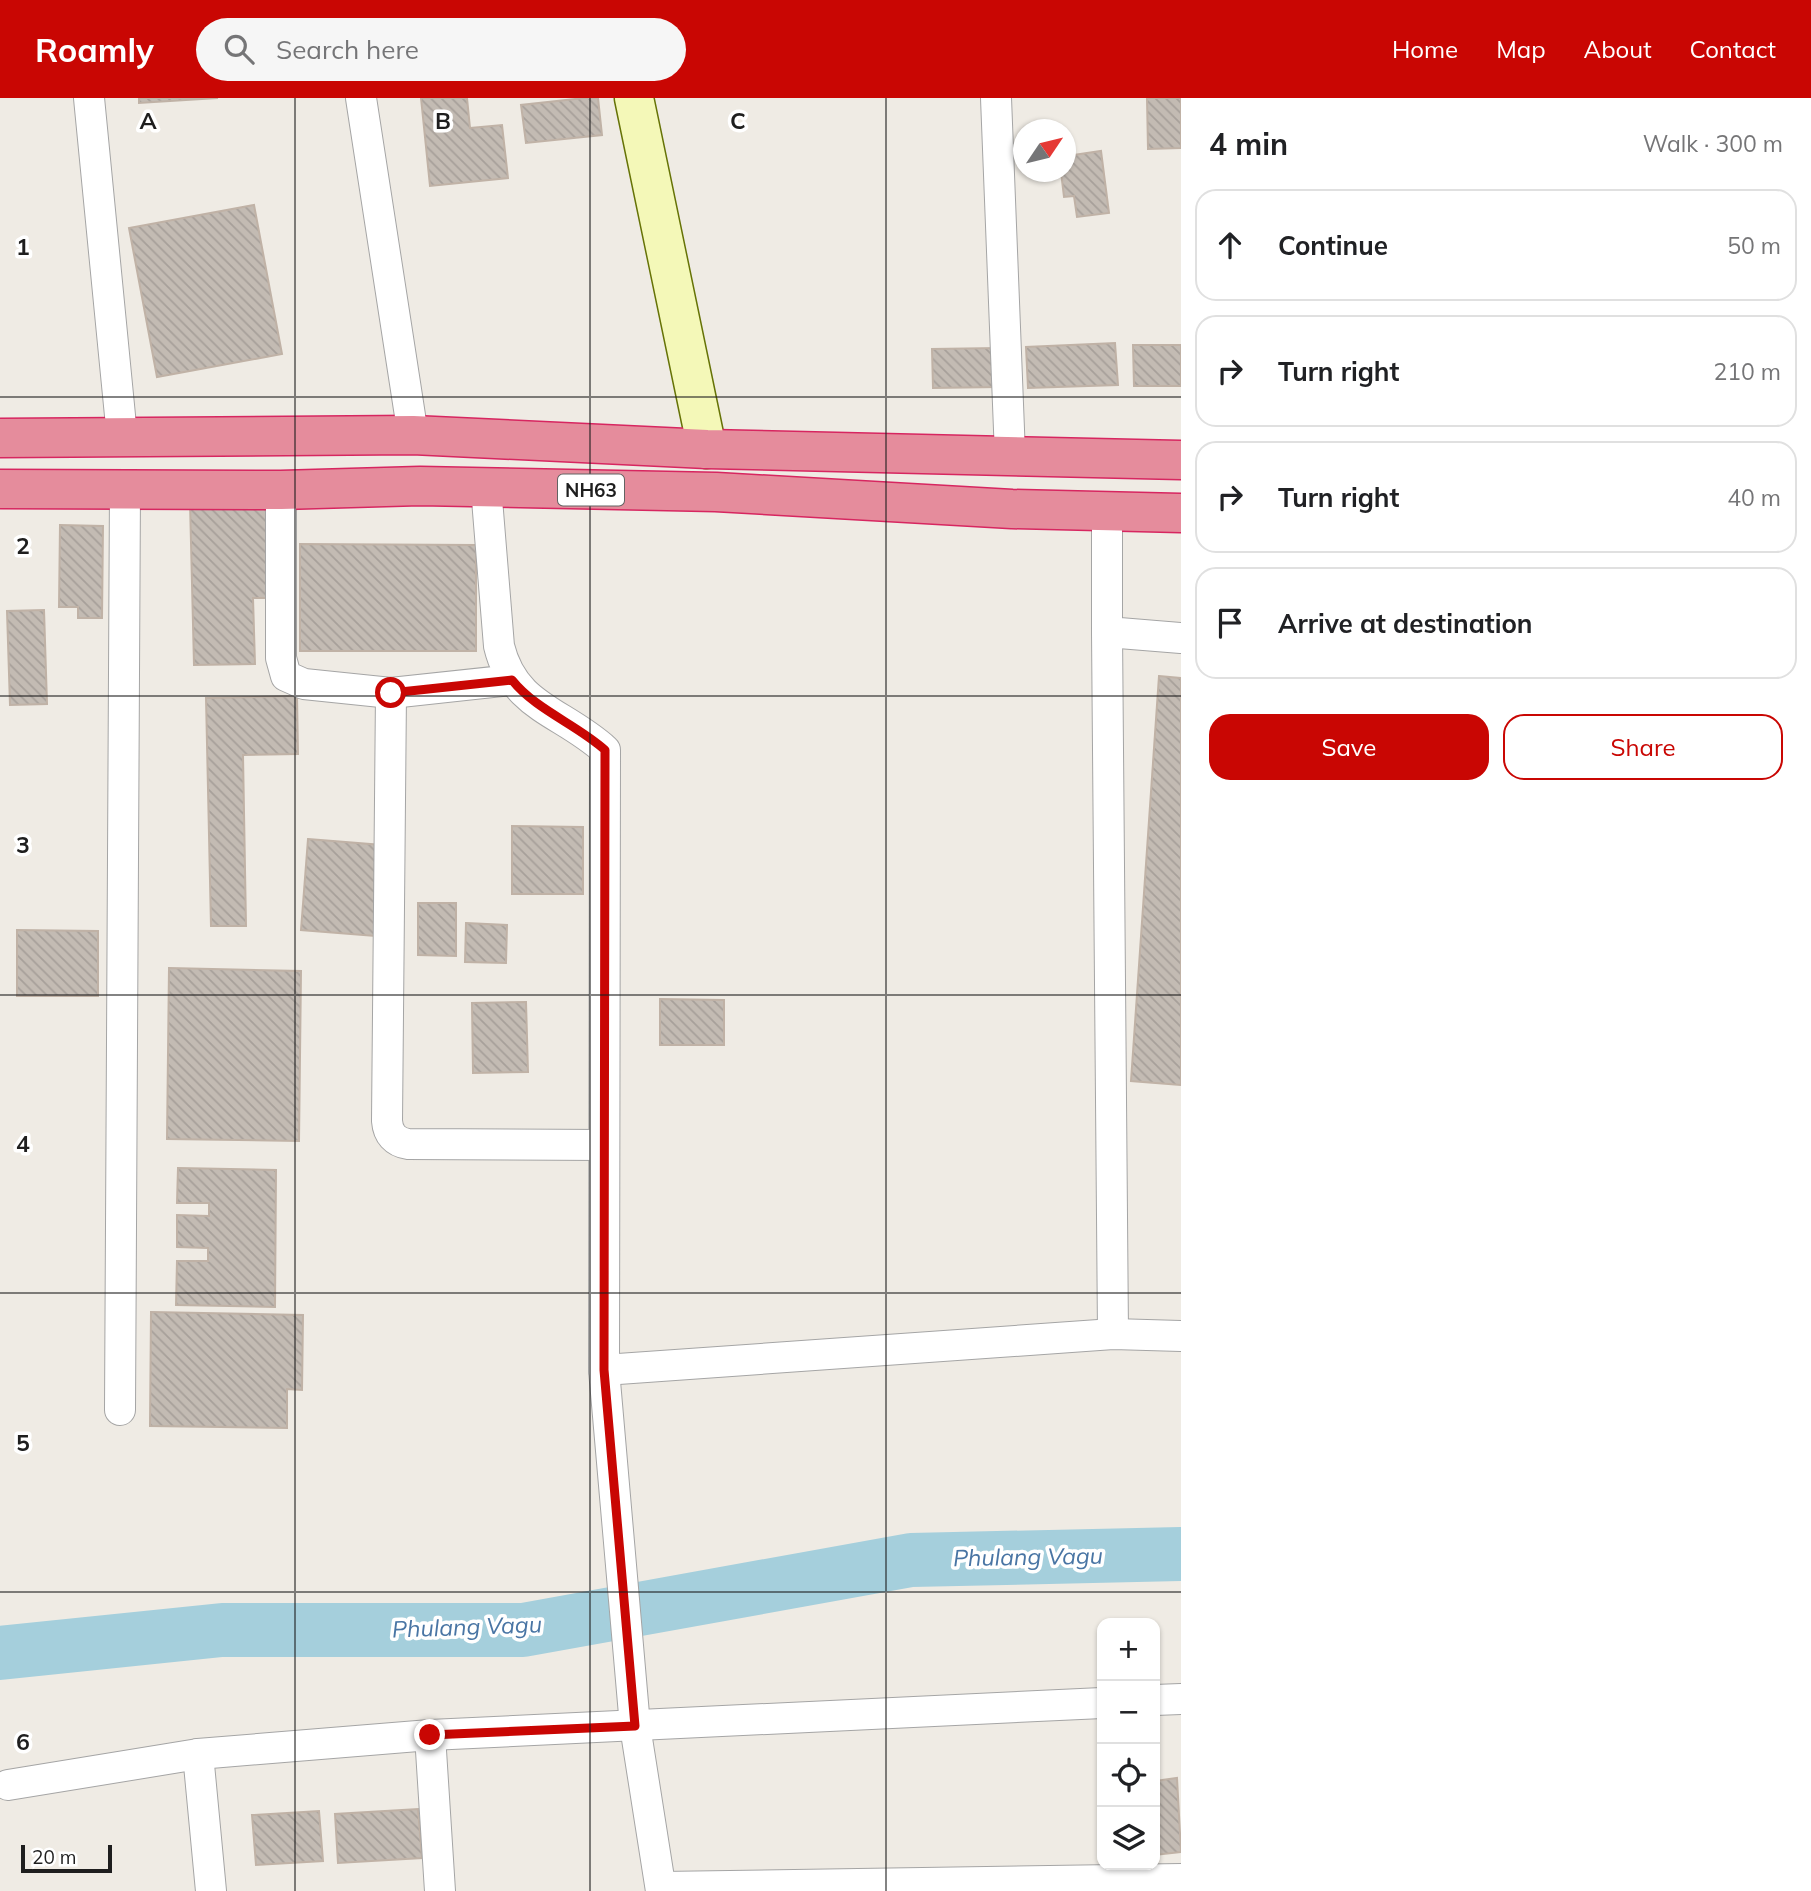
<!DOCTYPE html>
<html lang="en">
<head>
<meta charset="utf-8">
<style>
	body { margin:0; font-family:Mulish,sans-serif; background:#f6f6f6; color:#202124 }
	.controls { position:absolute; right:21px; bottom:21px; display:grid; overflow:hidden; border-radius:14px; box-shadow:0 2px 5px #0004 }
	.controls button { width:63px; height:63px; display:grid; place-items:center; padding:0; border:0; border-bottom:2px solid #e0e0e0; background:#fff; color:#202124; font:35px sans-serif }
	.compass { position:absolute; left:1013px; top:21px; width:63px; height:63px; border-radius:50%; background:#fff; box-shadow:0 2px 5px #0004; rotate:55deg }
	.scale { position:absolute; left:21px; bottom:18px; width:91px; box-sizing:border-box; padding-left:7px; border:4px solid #1e1e1e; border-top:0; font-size:19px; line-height:24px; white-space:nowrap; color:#1e1e1e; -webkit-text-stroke:5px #fff; paint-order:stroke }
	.stop { position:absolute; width:21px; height:21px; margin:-16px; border:5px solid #c90603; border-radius:50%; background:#fff }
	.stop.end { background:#c90603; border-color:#fff; box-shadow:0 2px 7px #0008 }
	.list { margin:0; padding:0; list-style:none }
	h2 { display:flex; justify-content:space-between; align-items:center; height:91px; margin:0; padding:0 28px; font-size:30px }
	h2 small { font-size:23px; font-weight:400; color:#757577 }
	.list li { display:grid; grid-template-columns:46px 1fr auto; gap:21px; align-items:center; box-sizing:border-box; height:112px; margin:0 14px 14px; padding:0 14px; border:2px solid #e0e0e0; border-radius:21px }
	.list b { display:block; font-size:26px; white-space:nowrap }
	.list em { font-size:23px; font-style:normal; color:#757577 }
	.actions { display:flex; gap:14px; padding:21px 28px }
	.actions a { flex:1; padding:16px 0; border:2px solid #c90603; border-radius:21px; text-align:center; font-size:24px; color:#c90603 }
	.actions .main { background:#c90603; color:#fff }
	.icon { flex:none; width:38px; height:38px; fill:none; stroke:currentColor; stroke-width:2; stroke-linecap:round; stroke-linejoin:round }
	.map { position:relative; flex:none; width:1181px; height:1793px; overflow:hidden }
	header { display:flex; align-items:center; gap:42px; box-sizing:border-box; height:98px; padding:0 35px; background:#c90603; color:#fff }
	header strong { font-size:33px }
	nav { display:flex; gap:38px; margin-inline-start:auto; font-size:24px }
	.search { width:490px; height:63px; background:#f6f6f6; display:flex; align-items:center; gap:18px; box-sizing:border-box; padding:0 24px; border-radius:38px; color:#757577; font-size:26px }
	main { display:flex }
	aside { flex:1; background:#fff }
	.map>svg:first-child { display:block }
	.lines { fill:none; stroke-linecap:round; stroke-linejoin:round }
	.river { stroke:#a5cfdc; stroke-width:54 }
	.building { fill:url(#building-back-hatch); stroke:#c0b2a6; stroke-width:2 }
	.street-casing { stroke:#a5a5a5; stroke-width:32 }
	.secondary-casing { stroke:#667306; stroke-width:41 }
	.highway-casing { stroke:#d72660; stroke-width:41 }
	.street { stroke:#fff; stroke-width:30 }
	.secondary { stroke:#f4f8b8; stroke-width:38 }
	.highway { stroke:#e58c9c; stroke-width:38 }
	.route { stroke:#c90603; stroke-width:9 }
	.grid { fill:none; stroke:#1e1e1e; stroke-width:2; stroke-opacity:0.55 }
	.labels { text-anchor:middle; stroke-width:7; stroke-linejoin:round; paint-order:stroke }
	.shield { fill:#fff; stroke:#626262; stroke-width:2 }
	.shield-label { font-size:19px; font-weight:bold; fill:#1e1e1e }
	.water-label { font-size:23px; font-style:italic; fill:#4975a4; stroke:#fff }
	.grid-label { font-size:23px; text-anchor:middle; font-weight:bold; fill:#1e1e1e; stroke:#fff; stroke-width:7; stroke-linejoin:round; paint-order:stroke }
</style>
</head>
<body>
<header>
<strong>Roamly</strong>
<div class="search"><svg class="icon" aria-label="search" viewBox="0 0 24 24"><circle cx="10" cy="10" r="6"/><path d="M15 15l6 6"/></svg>Search here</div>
<nav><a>Home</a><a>Map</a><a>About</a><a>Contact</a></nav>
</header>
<main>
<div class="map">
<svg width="1181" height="1793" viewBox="0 0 1181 1793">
	<defs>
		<pattern id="building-back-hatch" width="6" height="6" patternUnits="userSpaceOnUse" patternTransform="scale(1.75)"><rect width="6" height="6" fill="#c3bbb3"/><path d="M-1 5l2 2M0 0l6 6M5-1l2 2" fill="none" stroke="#a7a09a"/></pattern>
	</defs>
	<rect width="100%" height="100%" fill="#efebe4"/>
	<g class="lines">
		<path class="river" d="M0,1555L222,1532H523L911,1462L1181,1456"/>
	</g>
	<g class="building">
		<path d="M139,0H218L139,5Z"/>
		<path d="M421,0H467L470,30L502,27L508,80L430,88Z"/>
		<path d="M584,0H598L602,37L526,45L521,7Z"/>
		<path d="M1147,0H1181V50L1148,51Z"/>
		<path d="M1101,53L1109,115L1077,119L1074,98L1064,99L1061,74H1066V58Z"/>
		<path d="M254,107L282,256L157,279L129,130Z"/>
		<path d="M1115,245L1118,287L1028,290L1026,249Z"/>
		<path d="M1133,247H1181V288H1134Z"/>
		<path d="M998,250V289L933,290L932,251Z"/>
		<path d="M273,402L275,500H253L255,566L194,567L190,404Z"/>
		<path d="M60,427L103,428L102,520H78V509H59Z"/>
		<path d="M300,446L476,447V553H300Z"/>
		<path d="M44,512L47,606L10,607L7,513Z"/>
		<path d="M1159,578L1181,580V987L1131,983Z"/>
		<path d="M297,598L298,656L243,657L246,828H211L206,600Z"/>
		<path d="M512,728L583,729V796H512Z"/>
		<path d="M308,741L382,747L375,838L301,832Z"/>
		<path d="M418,805H456V858L418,857Z"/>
		<path d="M466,825L507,827L506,865L465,864Z"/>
		<path d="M17,832L98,833V898H17Z"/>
		<path d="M169,870L301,873L299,1043L167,1041Z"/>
		<path d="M660,901L724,902V947H660Z"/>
		<path d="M526,904L528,974L473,975L472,905Z"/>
		<path d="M178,1070L276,1072L275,1209L176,1207L177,1163H208V1150L177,1149V1117L209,1118V1105H177Z"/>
		<path d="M151,1214L303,1217L302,1292L287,1291V1330L150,1328Z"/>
		<path d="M1177,1680L1181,1754L1155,1757V1683Z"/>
		<path d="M418,1711L422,1760L338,1765L335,1716Z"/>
		<path d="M319,1713L323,1763L256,1767L252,1717Z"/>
	</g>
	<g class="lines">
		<g class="street-casing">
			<g id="street">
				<path d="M89,0L122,338"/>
				<path d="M361,0L413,337"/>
				<path d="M996,0L1010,357"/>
				<path d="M486,389L499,548C514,610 562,613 605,652L604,1272L635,1628L661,1793"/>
				<path d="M281,392V560L286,578L304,586L391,595L512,582"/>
				<path d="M1107,412V534L1181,540"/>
				<path d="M1107,534L1113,1236"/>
				<path d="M391,595L387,1023C388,1036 395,1044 408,1046L604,1047"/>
				<path d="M604,1272L1113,1236L1181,1238"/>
				<path d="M120,1312L125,391"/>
				<path d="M1155,1602L1181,1601"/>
				<path d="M430,1637L440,1793"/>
				<path d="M8,1687L198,1656"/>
				<path d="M661,1789L1181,1781"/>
				<path d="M211,1793L198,1656L430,1637L1102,1605"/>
			</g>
		</g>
		<g class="secondary-casing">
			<path id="secondary" d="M634,0L707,351"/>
		</g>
		<g class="highway-casing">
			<g id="highway">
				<path d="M0,340L413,337L707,351L1181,362"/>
				<path d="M0,391L281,392L420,388L716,394L1012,411L1181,415"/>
			</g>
		</g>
		<use href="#street" class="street"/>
		<use href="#secondary" class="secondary"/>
		<use href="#highway" class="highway"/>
	</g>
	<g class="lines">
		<path class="route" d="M391,595L512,582C536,612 576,626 605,652L604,1272L635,1628L430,1637"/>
	</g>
	<path class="grid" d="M295,0V1793M590,0V1793M886,0V1793M0,299H1181M0,598H1181M0,897H1181M0,1195H1181M0,1494H1181"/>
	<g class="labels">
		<rect class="shield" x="558" y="376.5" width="66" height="31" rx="5"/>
		<g class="shield-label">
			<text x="591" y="399">NH63</text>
		</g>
		<g class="water-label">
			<text transform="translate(1028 1459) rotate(-1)" y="8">Phulang Vagu</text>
			<text transform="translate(467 1529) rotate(-2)" y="8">Phulang Vagu</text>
		</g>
	</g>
	<g class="grid-label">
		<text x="148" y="31">A</text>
		<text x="443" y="31">B</text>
		<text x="738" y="31">C</text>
		<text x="23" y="157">1</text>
		<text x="23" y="456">2</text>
		<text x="23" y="755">3</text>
		<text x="23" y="1054">4</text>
		<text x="23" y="1353">5</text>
		<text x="23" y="1652">6</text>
	</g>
</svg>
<div class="controls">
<button>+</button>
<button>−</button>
<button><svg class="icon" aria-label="locate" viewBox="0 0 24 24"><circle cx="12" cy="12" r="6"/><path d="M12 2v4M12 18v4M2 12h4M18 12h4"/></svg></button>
<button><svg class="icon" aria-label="layers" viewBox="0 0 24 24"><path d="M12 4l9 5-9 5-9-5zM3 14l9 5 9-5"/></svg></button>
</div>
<svg class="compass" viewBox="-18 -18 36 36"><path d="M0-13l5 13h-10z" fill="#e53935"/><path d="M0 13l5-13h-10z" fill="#757577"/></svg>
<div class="scale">20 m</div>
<div class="stop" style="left:391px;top:595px"></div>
<div class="stop end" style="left:430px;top:1637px"></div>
</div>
<aside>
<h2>4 min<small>Walk · 300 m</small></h2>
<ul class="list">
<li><svg class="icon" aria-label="ahead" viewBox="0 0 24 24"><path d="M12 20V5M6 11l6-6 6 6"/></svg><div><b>Continue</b></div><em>50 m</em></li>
<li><svg class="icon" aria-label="right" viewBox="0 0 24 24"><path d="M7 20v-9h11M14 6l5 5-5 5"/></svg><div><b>Turn right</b></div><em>210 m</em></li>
<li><svg class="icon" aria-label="right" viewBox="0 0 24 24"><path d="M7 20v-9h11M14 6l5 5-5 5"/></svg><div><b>Turn right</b></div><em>40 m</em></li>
<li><svg class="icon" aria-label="arrive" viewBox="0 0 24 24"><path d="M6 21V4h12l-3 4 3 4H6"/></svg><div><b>Arrive at destination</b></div></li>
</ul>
<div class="actions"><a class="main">Save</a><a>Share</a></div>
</aside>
</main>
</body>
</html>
